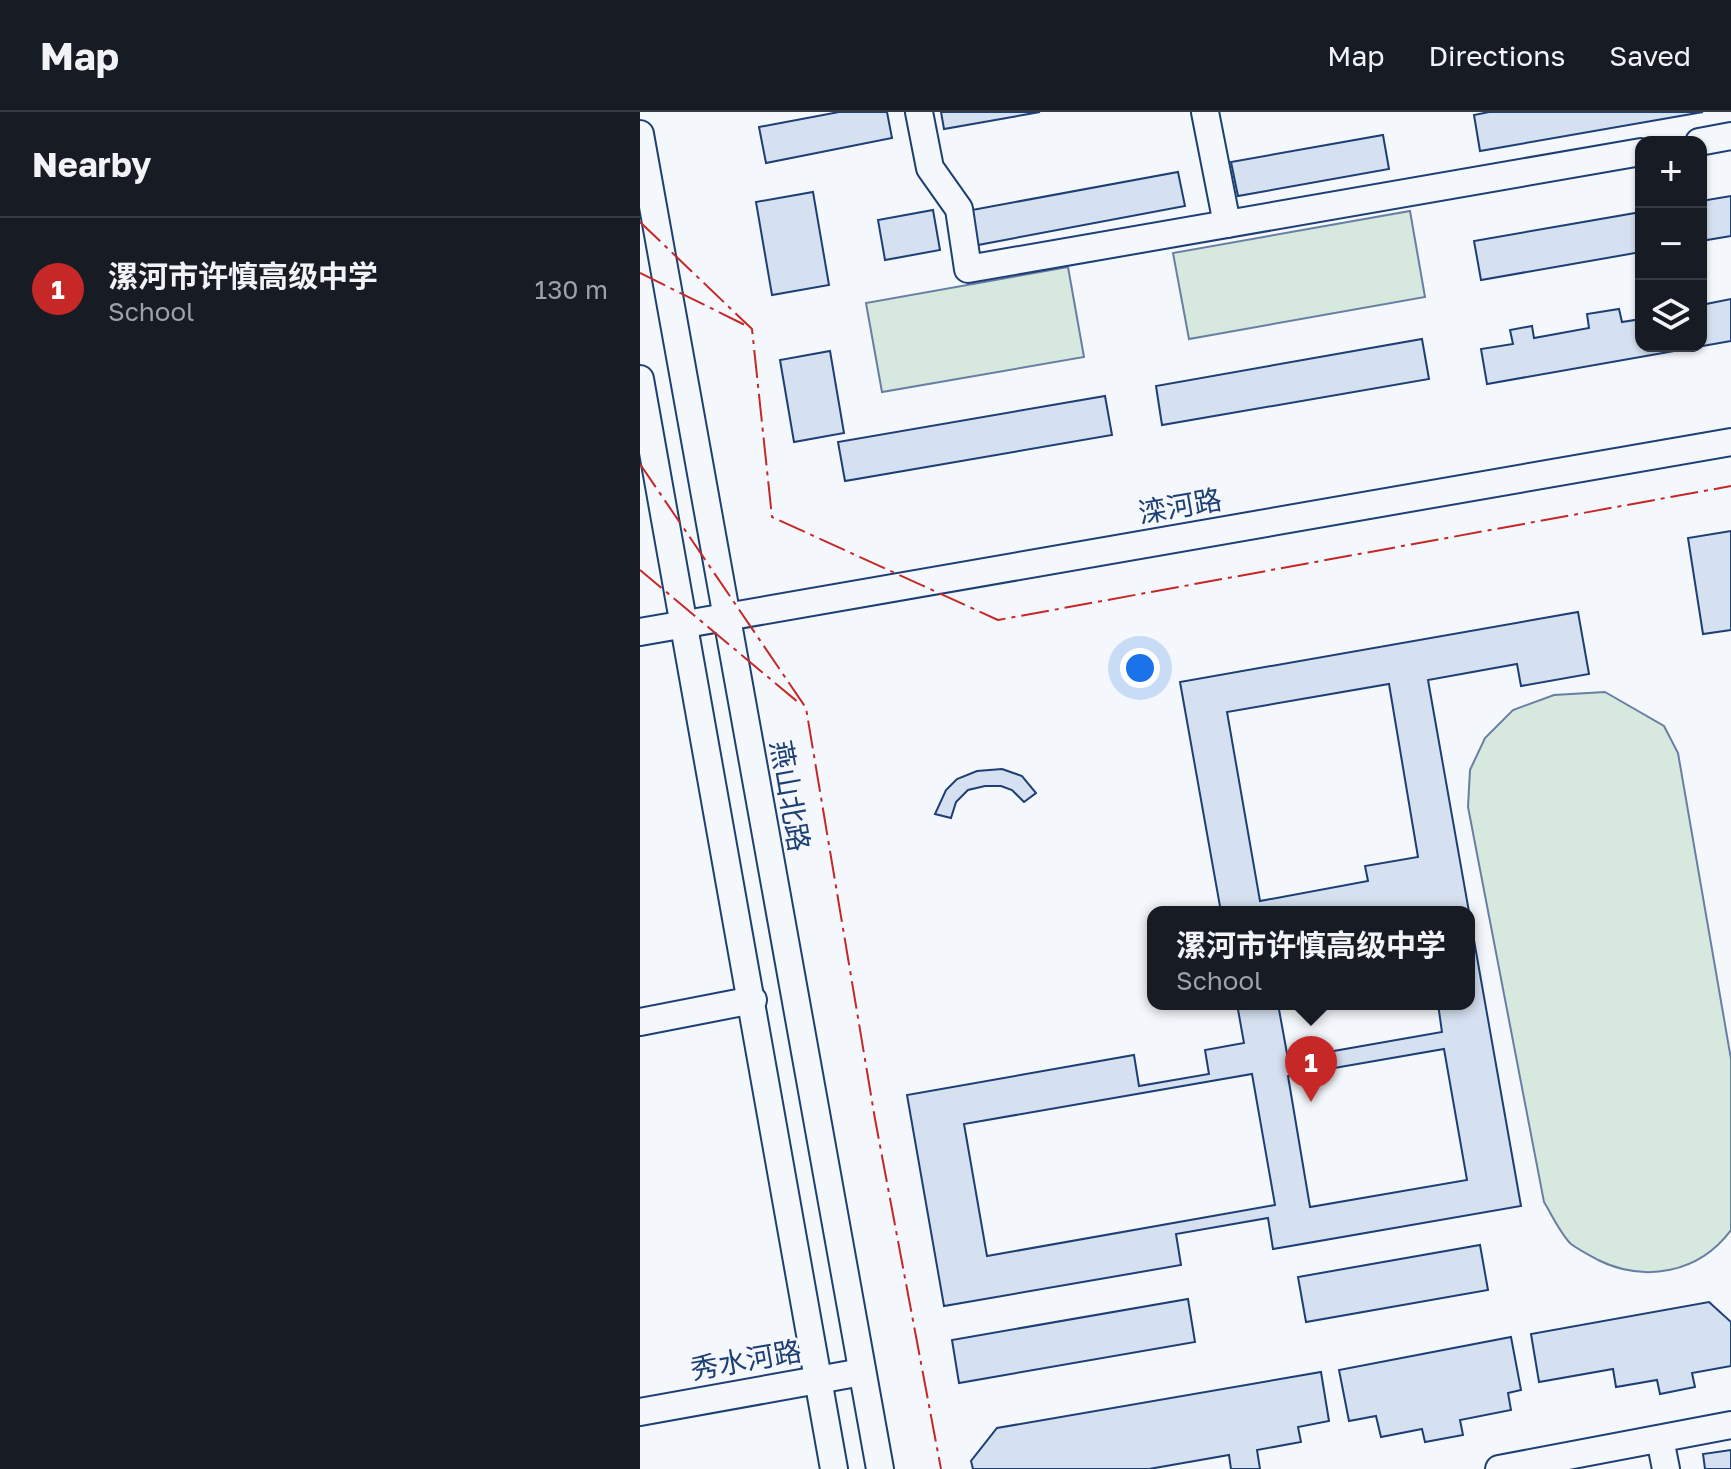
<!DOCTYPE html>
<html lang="en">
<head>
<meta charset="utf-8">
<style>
	body { margin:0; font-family:"Golos Text","Noto Sans SC",sans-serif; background:#242831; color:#f1f3f6 }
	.controls { position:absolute; right:24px; top:24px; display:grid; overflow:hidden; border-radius:16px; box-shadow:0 2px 6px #0004 }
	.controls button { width:72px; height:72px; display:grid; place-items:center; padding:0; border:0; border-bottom:2px solid #363941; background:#171b24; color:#f1f3f6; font:40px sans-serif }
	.you { position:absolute; left:500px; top:556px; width:28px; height:28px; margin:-20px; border:6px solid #fff; border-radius:50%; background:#1a73e8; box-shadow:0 0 0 12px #1a73e833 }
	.badge { display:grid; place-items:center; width:52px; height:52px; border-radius:50%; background:#c62828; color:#fff; font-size:26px; font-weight:700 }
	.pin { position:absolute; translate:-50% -66px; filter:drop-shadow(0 2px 4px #0008) }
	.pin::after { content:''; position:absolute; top:42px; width:28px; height:24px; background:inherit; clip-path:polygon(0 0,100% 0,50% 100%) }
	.popup { position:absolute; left:507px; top:794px; width:328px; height:104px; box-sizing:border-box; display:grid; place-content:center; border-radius:16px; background:#171b24; filter:drop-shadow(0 2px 6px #0005); font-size:26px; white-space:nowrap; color:#9ea1a6 }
	.popup b { font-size:30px; color:#f1f3f6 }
	.popup::after { content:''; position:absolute; left:50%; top:100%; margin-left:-16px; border:16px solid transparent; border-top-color:#171b24 }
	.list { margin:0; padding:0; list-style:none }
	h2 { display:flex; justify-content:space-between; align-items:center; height:104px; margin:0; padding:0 32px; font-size:34px }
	h2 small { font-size:26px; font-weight:400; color:#9ea1a6 }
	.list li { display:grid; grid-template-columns:52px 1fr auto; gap:24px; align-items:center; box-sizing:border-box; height:144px; padding:0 32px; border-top:2px solid #363941 }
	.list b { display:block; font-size:30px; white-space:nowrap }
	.list p { margin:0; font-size:26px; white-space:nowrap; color:#9ea1a6 }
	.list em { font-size:26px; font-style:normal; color:#9ea1a6 }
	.icon { flex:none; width:44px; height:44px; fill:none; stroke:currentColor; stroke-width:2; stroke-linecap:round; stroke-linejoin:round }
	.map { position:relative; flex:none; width:1091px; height:1357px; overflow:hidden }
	header { display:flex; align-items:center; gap:48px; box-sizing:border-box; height:112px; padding:0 40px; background:#171b24; border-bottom:2px solid #363941 }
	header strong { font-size:38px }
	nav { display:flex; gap:44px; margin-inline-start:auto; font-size:28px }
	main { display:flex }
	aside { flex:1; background:#171b24 }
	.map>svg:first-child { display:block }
	.green { fill:#d7e8df; stroke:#687fa3; stroke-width:2 }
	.building { fill:#d5e0f0; stroke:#1d3f73; stroke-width:2; fill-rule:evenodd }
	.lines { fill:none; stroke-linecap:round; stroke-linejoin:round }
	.minor-casing { stroke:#1d3f73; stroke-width:30 }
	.minor { stroke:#f4f7fb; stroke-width:26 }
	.power { stroke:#c62828; stroke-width:2; stroke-dasharray:28 6 4 6; stroke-linecap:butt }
	.labels { text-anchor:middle; stroke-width:6; stroke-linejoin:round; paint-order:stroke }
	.street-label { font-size:28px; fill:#1d3f73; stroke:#f4f7fb }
</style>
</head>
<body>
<header>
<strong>Map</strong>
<nav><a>Map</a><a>Directions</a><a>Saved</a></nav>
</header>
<main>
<aside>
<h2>Nearby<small></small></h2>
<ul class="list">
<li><span class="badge">1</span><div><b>漯河市许慎高级中学</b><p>School</p></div><em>130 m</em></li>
</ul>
</aside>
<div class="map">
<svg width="1091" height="1357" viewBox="0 0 1091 1357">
	<rect width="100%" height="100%" fill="#f4f7fb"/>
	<g class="green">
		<path d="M770,99L785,185L549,227L533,141Z"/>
		<path d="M428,155L444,245L242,280L226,191Z"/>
		<path d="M965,580L1024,614L1038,641L1091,947V1118C1059,1161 1005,1171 958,1148C949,1143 939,1138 931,1132C920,1121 912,1103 904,1090L828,695L830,658L845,626L873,598L914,583Z"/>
	</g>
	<g class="building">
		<path d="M199,0H247L252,26L126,51L119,15Z"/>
		<path d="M301,0H400L304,17Z"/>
		<path d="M849,0H1063L840,39L834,3Z"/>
		<path d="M743,23L749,57L598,84L591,50Z"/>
		<path d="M538,60L545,94L338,133L332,98Z"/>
		<path d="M173,80L189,173L132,183L116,90Z"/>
		<path d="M1091,84V124L1061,129V89Z"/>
		<path d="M293,98L300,138L245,148L238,108Z"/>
		<path d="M1001,100V140L841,168L834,129Z"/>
		<path d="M1061,182H1064L1066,192L1091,187V229L847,272L841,237L873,232L870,218L892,214L894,226L949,216L947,202L979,197L982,210L1001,207V234H1061Z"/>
		<path d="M782,227L789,267L522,313L516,274Z"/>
		<path d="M190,239L204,321L154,330L140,248Z"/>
		<path d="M465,284L472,323L205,369L198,330Z"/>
		<path d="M1091,419V518L1063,522L1048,426Z"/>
		<path d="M938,500L949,562L881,574L877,552L788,568L881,1094L633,1137L628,1106L536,1122L541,1153L304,1194L267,983L494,943L499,974L569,962L565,938L604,931L597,892H638L648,947L802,920L798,892H829V800H581L540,570ZM749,572L778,745L725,754L728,769L620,789L587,600ZM804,937L827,1068L670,1095L648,964ZM612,962L635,1093L347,1144L324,1012Z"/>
		<path d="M362,657L382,664L396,681L384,690L372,678L361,674H345L328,678L316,690L311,706L295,702L306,678L317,667L337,659Z"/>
		<path d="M840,1133L848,1178L666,1210L658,1165Z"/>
		<path d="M548,1187L555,1230L319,1271L312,1228Z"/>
		<path d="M1069,1190L1091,1210V1254L1052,1261L1055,1275L1020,1282L1017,1268L976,1275L973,1257L899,1270L891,1222Z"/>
		<path d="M871,1225L881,1278L868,1281L871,1298L820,1308L823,1323L785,1330L782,1317L741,1325L736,1304L709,1309L699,1258Z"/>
		<path d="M681,1260L689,1309L658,1315L661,1330L617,1338L620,1357H591L589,1343L509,1357H333L331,1349L357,1316Z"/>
		<path d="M1091,1338V1357H1065L1063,1342Z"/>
	</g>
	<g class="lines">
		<g class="minor-casing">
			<g id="minor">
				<path d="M279,0L290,56L319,97L328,157L1001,40"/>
				<path d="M565,0L587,112"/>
				<path d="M0,22L240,1357"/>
				<path d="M1059,30L1091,24"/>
				<path d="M0,267L194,1357"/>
				<path d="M0,520L1091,330"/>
				<path d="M0,910L113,888"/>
				<path d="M0,1300L222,1260"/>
				<path d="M1020,1327L1026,1357"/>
				<path d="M859,1357L1091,1313"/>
			</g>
		</g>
		<use href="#minor" class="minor"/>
		<g class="power">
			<path d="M0,110L112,217L132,405L358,508L1091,374"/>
			<path d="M0,161L105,213"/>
			<path d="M0,352L166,596L235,1007L301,1357"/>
			<path d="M0,458L159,591"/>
		</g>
	</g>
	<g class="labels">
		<g class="street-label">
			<text transform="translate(540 394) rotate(-10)" y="10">滦河路</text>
			<text transform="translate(150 684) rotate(80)" y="10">燕山北路</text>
			<text transform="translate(106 1248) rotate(-10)" y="10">秀水河路</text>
		</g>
	</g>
</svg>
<div class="controls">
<button>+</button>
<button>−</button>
<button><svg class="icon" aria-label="layers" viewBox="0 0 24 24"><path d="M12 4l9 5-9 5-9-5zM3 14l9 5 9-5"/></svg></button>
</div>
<div class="you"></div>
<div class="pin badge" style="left:671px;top:990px">1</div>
<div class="popup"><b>漯河市许慎高级中学</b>School</div>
</div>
</main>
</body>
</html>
